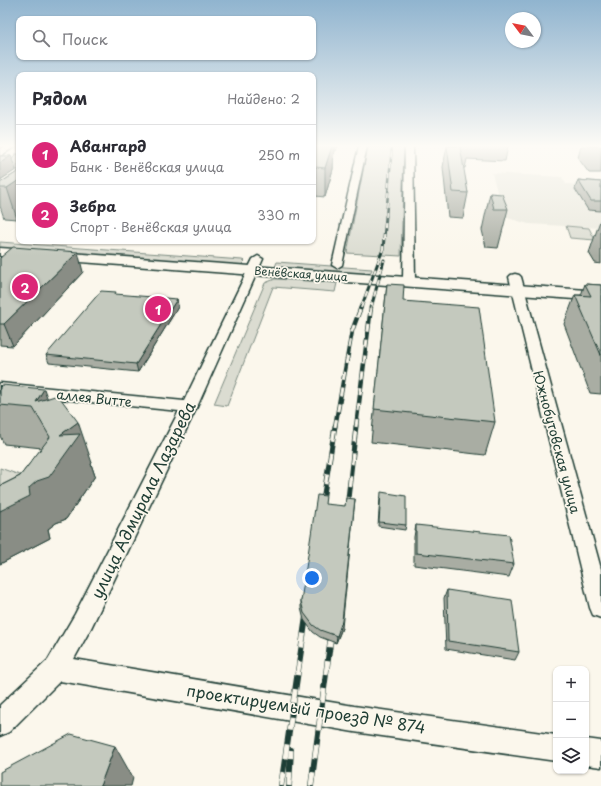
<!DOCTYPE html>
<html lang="ru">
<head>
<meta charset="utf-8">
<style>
	body { margin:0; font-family:"Playpen Sans",sans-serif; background:#f2f2f3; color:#2b2b33 }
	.controls { position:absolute; right:12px; bottom:12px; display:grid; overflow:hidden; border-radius:8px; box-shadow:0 1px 3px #0004 }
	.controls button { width:36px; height:36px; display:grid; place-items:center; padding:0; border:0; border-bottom:1px solid #e1e1e2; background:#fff; color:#2b2b33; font:20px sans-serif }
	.compass { position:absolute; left:505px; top:12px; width:36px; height:36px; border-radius:50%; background:#fff; box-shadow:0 1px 3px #0004; rotate:302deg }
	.you { position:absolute; left:312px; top:578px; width:14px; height:14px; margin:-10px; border:3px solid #fff; border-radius:50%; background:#1a73e8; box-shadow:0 0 0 6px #1a73e833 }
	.badge { display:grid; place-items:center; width:26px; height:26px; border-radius:50%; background:#db2777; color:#fff; font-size:13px; font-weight:700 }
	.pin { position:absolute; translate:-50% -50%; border:2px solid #fff; box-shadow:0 1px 4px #0006 }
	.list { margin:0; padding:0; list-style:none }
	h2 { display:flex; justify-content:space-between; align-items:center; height:52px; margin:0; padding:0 16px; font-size:17px }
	h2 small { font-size:13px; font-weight:400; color:#7c7c81 }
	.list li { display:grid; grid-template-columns:26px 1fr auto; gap:12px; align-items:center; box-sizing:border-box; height:60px; padding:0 16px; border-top:1px solid #e1e1e2 }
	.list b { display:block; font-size:15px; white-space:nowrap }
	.list p { margin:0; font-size:13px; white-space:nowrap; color:#7c7c81 }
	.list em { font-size:13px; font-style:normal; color:#7c7c81 }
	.icon { flex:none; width:22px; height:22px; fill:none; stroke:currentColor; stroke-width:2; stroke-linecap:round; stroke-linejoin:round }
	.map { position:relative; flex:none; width:601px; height:786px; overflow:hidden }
	.search { position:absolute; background:#fff; box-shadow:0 1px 3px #0004; left:16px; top:16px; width:300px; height:44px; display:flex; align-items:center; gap:10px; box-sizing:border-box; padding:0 14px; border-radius:8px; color:#7c7c81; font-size:15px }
	.panel { position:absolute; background:#fff; box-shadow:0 1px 3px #0004; left:16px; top:72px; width:300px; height:172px; border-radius:8px }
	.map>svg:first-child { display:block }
	.built { fill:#eae9de }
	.green { fill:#dbdcd1; stroke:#7d8c82 }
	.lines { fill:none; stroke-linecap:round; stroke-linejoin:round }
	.minor-casing { stroke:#1f3d34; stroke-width:3 }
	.major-casing { stroke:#1f3d34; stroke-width:3 }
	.minor { fill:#fbf7ec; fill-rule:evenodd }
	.major { fill:#fbf7ec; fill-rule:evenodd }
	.rail-far4-casing { stroke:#1f3d34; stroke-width:2.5 }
	.rail-far3-casing { stroke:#1f3d34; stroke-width:3 }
	.rail-far2-casing { stroke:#1f3d34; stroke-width:4.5 }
	.rail-far1-casing { stroke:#1f3d34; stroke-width:5 }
	.rail-casing { stroke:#1f3d34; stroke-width:6 }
	.rail-far4 { stroke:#fbf7ec; stroke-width:1.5; stroke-dasharray:5; stroke-linecap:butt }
	.rail-far3 { stroke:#fbf7ec; stroke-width:2; stroke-dasharray:6; stroke-linecap:butt }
	.rail-far2 { stroke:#fbf7ec; stroke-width:3; stroke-dasharray:8; stroke-linecap:butt }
	.rail-far1 { stroke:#fbf7ec; stroke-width:3.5; stroke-dasharray:11; stroke-linecap:butt }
	.rail { stroke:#fbf7ec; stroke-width:5; stroke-dasharray:14; stroke-linecap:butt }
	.wall { fill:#a9ada3; stroke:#1f3d34 }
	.shaded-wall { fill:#898d85; stroke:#1f3d34 }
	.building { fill:#c4c9be; stroke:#1f3d34 }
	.labels { text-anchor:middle; stroke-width:3.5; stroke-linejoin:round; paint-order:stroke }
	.far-street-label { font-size:11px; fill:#1f3d34; stroke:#fbf7ec }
	.street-label { font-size:13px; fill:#1f3d34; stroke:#fbf7ec }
	.near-street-label { font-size:16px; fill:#1f3d34; stroke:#fbf7ec }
</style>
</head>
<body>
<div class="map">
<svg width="601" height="786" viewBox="0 0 601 786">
	<rect width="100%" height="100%" fill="#fbf7ec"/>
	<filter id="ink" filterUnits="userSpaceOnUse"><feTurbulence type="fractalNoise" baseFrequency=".025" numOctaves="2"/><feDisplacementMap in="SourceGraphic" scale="8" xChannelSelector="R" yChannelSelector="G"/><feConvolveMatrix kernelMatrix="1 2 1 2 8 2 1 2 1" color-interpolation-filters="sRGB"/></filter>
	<g filter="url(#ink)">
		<path class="built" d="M492,173L562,177L566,184L601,186V228L529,224L504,217Z"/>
		<g class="green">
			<path d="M368,146H404L401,256L347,253Z"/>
			<path d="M566,226L589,228L595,240L570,238Z"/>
			<path d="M0,242L242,260L245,261L241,265L0,249Z"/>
			<path d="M277,262L372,269L369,276L274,269Z"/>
			<path d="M275,279L337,283L335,292L273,287L227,406L214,404L265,283Z"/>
			<path d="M0,468L28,478L0,514Z"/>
		</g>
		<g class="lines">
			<g class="minor-casing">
				<g id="minor">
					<path d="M359,146H367L342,265L337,268L332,265Z"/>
					<path d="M405,146H413L415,281L413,283H405L403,281Z"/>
					<path d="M258,256L263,259L197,407L91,628L74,659L354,706L556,735V761L354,732L60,681L9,732L0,736V705L48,660L75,614L179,411L0,393V383L184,401L253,259Z"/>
					<path d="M515,274L519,275L521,277L601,569V618L593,615L590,608L509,277L511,275Z"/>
					<path d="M586,739L601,741V767L586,765Z"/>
				</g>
			</g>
			<g class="major-casing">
				<g id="major">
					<path d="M5,146H16L0,156V149Z"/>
					<path d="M0,248L601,291V301L0,256Z"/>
				</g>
			</g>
			<use href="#minor" class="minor"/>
			<use href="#major" class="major"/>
			<g class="rail-far4-casing">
				<path id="rail-far4" d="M386,217L392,146"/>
			</g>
			<g class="rail-far3-casing">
				<g id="rail-far3">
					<path d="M361,308L383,249L386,216"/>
					<path d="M371,308L384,260"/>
				</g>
			</g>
			<g class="rail-far2-casing">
				<g id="rail-far2">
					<path d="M335,427L352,331L361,307"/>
					<path d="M356,427L371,307"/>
				</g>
			</g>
			<g class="rail-far1-casing">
				<g id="rail-far1">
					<path d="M322,506L335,426"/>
					<path d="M347,508L356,426"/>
				</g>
			</g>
			<g class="rail-casing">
				<g id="rail">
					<path d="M281,786L307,610"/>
					<path d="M289,786L291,750"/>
					<path d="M311,786L332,629"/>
				</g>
			</g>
			<use href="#rail-far4" class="rail-far4"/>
			<use href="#rail-far3" class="rail-far3"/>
			<use href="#rail-far2" class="rail-far2"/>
			<use href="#rail-far1" class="rail-far1"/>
			<use href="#rail" class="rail"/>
		</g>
		<g class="wall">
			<path d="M313,146H338L336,151H333V169L325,197L315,196L313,202Z"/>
			<path d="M447,146H508L505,161L467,159L465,168H463L468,193L463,218L448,217L443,167Z"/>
			<path d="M581,146H601V173H589L578,158Z"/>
			<path d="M19,154V170H15L0,180V156H11L12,160Z"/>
			<path d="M19,171V218L17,219L4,218L0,206V183Z"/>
			<path d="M578,180L601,182V211L588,210L575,189Z"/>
			<path d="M490,193L508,209L498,248L486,247L482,230Z"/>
			<path d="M601,218V264L595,263L589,253Z"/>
			<path d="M0,258L83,272L13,346L0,345Z"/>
			<path d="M387,284L495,422L485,455L371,442Z"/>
			<path d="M585,284L601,285V394L590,393L564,324L575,295H581Z"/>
			<path d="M177,299L178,307L138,372L49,363L46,355Z"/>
			<path d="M0,387L47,399L92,463L91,464L95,476L66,519L56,523L48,529L50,538L0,564V486L20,476L42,448L4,444L0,436Z"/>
			<path d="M380,497L406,525L405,530L378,526Z"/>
			<path d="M325,504L342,628L336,643L320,637L313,632L304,620L301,608V601Z"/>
			<path d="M416,525L514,564L509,577L414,565V537Z"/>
			<path d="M447,590L519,652L515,660L446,649L444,598Z"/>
		</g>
		<g class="shaded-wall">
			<path d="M332,146H334L333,169L325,197V168Z"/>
			<path d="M11,156L16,170L0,180V163Z"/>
			<path d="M315,167V196L313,202V173Z"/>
			<path d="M19,180V218L17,219L7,188Z"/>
			<path d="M78,252L83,272L13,346L4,324Z"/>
			<path d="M177,299L178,307L138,372L136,364Z"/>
			<path d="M44,389L59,430L36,402Z"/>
			<path d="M78,422L92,463L91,464L95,476L66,519L56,523L48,529L50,538L0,564V511L29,488L60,435Z"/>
			<path d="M355,499L342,628L336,643L337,636Z"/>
			<path d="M115,746L133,778L131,786H100Z"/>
		</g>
		<g class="building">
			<path d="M313,146H332L325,168L315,167L313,173Z"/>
			<path d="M447,146H460L468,193L453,192Z"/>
			<path d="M15,154H19V165L14,164L12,160Z"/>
			<path d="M0,156H11L0,163Z"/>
			<path d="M19,171V180L7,188H0V183Z"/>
			<path d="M578,180L601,182V201H591Z"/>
			<path d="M490,193L502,194L508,209H494Z"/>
			<path d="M13,247L78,252L4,324H0V258Z"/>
			<path d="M387,284L404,285L403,301L479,307L495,422L374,409Z"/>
			<path d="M585,284L601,285V355L575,295L591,296Z"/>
			<path d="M101,291L116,292L115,294L177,299L136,364L46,355Z"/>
			<path d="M2,385L44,389L36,402L58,395L78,422L60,435L80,434L49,477L37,481L29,488L30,496L0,511V486L20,476L50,437L33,408L0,405V387Z"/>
			<path d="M381,492L406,496V525L379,522Z"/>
			<path d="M317,495L326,496L325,504L345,506L346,498L355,499L342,621L337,636L320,630L313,625L304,613L301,601Z"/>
			<path d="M416,525L509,535L514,564L416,553Z"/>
			<path d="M447,590L512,600L519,652L448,641Z"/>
			<path d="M71,734L115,746L100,786H0V772Z"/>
		</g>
	</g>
	<linearGradient id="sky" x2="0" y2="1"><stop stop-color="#90b4cf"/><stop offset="0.57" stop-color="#fdfbf6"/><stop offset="1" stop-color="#fdfbf6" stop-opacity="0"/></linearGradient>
	<rect width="601" height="256" fill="url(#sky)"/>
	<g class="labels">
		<g class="far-street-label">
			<text transform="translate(301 274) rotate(4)" y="4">Венёвская улица</text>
		</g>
		<g class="street-label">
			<text transform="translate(94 398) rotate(6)" y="5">аллея Витте</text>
			<text transform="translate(557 442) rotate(75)" y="5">Южнобутовская улица</text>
		</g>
		<g class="near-street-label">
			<text transform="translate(143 500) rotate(-64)" y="6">улица Адмирала Лазарева</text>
			<text transform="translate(306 709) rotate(9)" y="6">проектируемый проезд № 874</text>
		</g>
	</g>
</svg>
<div class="controls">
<button>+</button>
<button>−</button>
<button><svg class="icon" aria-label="layers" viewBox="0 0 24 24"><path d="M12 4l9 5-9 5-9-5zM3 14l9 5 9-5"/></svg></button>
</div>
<svg class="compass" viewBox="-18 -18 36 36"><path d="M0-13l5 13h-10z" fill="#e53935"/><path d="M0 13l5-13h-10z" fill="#7c7c81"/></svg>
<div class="you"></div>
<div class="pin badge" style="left:158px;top:309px">1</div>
<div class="pin badge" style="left:25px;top:287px">2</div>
<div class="search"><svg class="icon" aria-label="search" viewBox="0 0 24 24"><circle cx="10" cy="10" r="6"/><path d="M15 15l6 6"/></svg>Поиск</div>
<section class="panel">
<h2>Рядом<small>Найдено: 2</small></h2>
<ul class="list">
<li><span class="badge">1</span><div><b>Авангард</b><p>Банк · Венёвская улица</p></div><em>250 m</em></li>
<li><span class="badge">2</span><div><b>Зебра</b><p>Спорт · Венёвская улица</p></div><em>330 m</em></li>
</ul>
</section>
</div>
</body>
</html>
